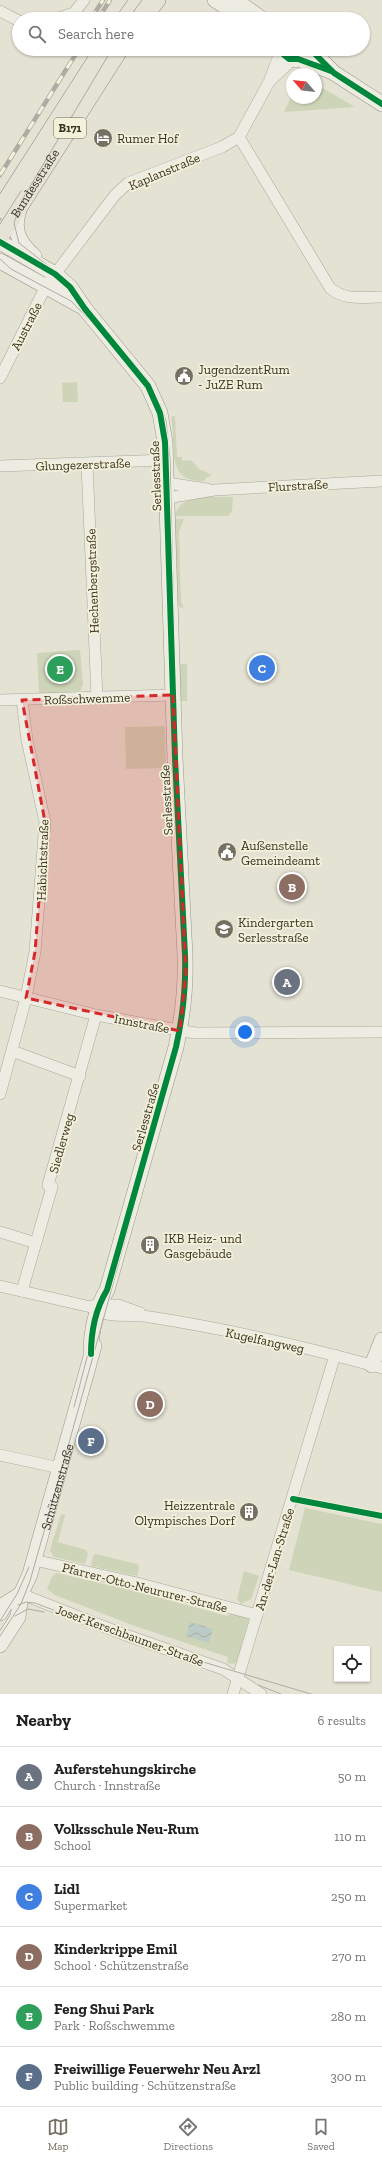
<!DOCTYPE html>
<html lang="en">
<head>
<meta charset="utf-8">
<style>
	body { margin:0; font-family:"Zilla Slab",serif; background:#f2f2f2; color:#222 }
	.controls { position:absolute; right:12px; bottom:12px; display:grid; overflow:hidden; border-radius:0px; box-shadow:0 1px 3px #0004 }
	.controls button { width:36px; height:36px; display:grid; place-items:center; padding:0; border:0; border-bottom:1px solid #e0e0e0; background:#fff; color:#222; font:20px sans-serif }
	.compass { position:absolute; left:286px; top:68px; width:36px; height:36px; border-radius:50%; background:#fff; box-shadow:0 1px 3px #0004; rotate:298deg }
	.you { position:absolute; left:245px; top:1032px; width:14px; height:14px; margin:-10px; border:3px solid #fff; border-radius:50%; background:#1a73e8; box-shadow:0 0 0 6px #1a73e833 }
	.badge { display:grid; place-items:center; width:26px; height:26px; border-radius:50%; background:#757061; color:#fff; font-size:13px; font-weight:700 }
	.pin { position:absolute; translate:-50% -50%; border:2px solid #fff; box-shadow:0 1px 4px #0006 }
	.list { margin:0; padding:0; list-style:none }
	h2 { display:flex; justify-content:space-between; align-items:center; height:52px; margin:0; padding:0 16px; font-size:17px }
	h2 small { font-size:13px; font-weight:400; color:#767676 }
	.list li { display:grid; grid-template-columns:26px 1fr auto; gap:12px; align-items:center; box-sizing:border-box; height:60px; padding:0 16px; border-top:1px solid #e0e0e0 }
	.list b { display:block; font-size:15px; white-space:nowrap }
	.list p { margin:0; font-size:13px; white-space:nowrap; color:#767676 }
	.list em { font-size:13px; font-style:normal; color:#767676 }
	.icon { flex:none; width:22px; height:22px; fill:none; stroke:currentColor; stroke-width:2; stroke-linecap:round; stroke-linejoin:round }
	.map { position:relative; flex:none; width:382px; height:1694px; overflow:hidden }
	.search { position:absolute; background:#fff; box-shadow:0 1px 3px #0004; left:12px; right:12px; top:12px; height:44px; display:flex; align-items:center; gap:10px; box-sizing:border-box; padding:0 14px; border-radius:22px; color:#767676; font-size:15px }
	.sheet { height:412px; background:#fff }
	nav { display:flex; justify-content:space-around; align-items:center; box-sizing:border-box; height:56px; border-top:1px solid #e0e0e0; background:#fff; font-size:11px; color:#767676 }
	nav a { display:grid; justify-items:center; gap:2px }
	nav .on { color:#757061 }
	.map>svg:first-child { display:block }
	.green { fill:#ced4b7 }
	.water { fill:url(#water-waves) }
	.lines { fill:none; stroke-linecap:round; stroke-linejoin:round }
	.street-casing { stroke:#aaa79b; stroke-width:12 }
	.secondary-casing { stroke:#9a978b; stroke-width:16 }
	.primary-casing { stroke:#908d82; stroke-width:18 }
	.street { stroke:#edece3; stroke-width:11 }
	.secondary { stroke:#edece3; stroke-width:15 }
	.primary { stroke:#e4e3d6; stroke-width:17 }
	.tram { stroke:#adaba3; stroke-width:1 }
	.rail-casing { stroke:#adaba3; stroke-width:4.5 }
	.rail { stroke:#f4f1da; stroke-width:3; stroke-dasharray:9; stroke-linecap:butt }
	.cycleway-casing { stroke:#f4f1da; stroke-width:8 }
	.cycleway { stroke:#00873e; stroke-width:6 }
	.marked { fill:#d62828; fill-opacity:0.2; stroke:#d62828; stroke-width:3; stroke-dasharray:8 5; stroke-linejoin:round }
	.labels { text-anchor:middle; stroke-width:3.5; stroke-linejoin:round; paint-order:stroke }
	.shield { fill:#f4f1da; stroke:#716b5a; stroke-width:1 }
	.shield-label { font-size:12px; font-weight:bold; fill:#393223 }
	.poi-label { font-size:13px; fill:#393223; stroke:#f4f1da; text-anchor:start }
	.street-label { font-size:13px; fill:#393223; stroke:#f4f1da }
</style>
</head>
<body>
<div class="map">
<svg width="382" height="1694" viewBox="0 0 382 1694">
	<defs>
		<pattern id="water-waves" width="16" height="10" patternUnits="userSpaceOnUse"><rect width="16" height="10" fill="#bccbc5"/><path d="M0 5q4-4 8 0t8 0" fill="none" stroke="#a2afa9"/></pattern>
	</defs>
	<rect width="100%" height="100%" fill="#e4e2d3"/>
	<g class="green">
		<path d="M316,85L319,86L355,107L284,112L292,95V98H316Z"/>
		<path d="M77,382L78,402H63L62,383Z"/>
		<path d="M175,416L177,457H182V461L191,460L199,469L212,475L206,478L204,481C164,482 177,445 171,417Z"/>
		<path d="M230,497L233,498L232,511L228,516H175C180,493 212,497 230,497Z"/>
		<path d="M175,519H184L179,531L181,602L184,607L180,608L178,602Z"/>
		<path d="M80,650L83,684L80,691L39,694L37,653Z"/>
		<path d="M178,664H187V701H179Z"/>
		<path d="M165,726L166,768L126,769L125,727Z"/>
		<path d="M305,1508L382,1524V1592L289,1570Z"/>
		<path d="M61,1514L65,1515L58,1542L86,1550L88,1554L85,1564L54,1557L50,1550Z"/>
		<path d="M96,1554L137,1564L139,1567L137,1576L91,1566L93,1556Z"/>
		<path d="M244,1571L259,1576L251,1599L241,1604L237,1599Z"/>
		<path d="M56,1573L135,1591L227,1616L231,1614L230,1611L249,1618L237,1661L234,1664L227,1663L228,1657L132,1625L55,1595L47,1589L52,1577Z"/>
	</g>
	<path class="water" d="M190,1622L213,1629L209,1643L186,1636Z"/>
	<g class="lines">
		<g class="street-casing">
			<g id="street">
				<path d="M0,11L19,21"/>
				<path d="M55,19L74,13L84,0"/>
				<path d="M271,80L292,60"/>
				<path d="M239,137L330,288C345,301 363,297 382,297"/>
				<path d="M0,378L46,286L115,195L128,183L222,147L239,137L269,82L281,50"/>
				<path d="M87,464L97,697"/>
				<path d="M0,466L166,460"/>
				<path d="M167,483L207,489"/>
				<path d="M167,498L214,490L382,481"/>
				<path d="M0,700L173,695"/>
				<path d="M0,991L96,1015L195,1033L382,1032"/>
				<path d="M12,1051L80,1076"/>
				<path d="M0,1094L25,1002L35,952L45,822L27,740L22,700"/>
				<path d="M0,1232L36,1243"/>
				<path d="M0,1286L91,1307C107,1320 130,1313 150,1317C227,1329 306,1347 382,1368"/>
				<path d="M22,1291L52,1187L48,1185L96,1015"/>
				<path d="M95,1305H118L140,1313"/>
				<path d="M0,1455L60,1468"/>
				<path d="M34,1560L137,1583L257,1615"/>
				<path d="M21,1594L123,1634L223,1669L261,1694"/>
				<path d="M233,1694L335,1355"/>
			</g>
		</g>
		<g class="secondary-casing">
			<g id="secondary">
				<path d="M215,0L245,19"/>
				<path d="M235,0L262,19"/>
				<path d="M281,49C285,61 297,63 305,54"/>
				<path d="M310,49L334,73L382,104"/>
				<path d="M298,59L330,71"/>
				<path d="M19,210C12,230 19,243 34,256"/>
				<path d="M0,242L55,274L70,287L85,309L148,386L160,413L165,442L175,758L185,955C186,986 183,1016 176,1047L107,1290C95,1310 91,1331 91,1354"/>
				<path d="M0,261L79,305"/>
				<path d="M372,1365L382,1340"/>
				<path d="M0,1613L5,1604L21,1594"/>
				<path d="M0,1645L18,1617L21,1594L30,1574L94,1346"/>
			</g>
		</g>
		<g class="primary-casing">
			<g id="primary">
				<path d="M125,19L139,0"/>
				<path d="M142,19L157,0"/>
				<path d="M0,210L103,49"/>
				<path id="s1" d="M0,237L120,49"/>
			</g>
		</g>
		<use href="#street" class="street"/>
		<use href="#secondary" class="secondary"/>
		<use href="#primary" class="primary"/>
		<g class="tram">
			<path d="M128,19L142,0"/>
			<path d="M0,224L21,191"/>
			<path d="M0,259L11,269L71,301L103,334"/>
			<path d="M155,405L162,432L164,504"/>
			<path d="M169,644L170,676"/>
			<path d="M172,754L177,852"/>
			<path d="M74,1407L113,1258"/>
			<path d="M18,1605L26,1602L35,1603L146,1645L311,1694"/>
			<path d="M15,1616L28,1609L44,1612"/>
			<path d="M0,1621L17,1594L29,1567"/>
			<path id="s2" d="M0,1636L21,1604L30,1581C81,1403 129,1225 178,1047C186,1019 189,991 188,961L176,707L170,459L166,421L161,406L147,379L61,276L19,243L14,223L22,200L112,49"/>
			<path d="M258,1685L281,1694"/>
		</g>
		<g class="rail-casing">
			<g id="rail">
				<path d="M91,19L103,0"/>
				<path d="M98,19L110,0"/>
				<path d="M0,175L79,49"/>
			</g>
		</g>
		<use href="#rail" class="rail"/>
		<g class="cycleway-casing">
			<g id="cycleway">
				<path d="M281,49L283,54L289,59H298L331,71"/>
				<path d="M310,49L334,73L382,104"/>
				<path d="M0,242L55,274L70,287L85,309L148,386L160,413L165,442L175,758L185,955C186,986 183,1016 176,1047L107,1290C95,1310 91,1331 91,1354"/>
				<path d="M293,1499L382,1516"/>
			</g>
		</g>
		<use href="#cycleway" class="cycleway"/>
	</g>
	<path class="marked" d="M173,695L186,973L180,1031L26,998L35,952L45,822L22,700Z"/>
	<defs>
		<g id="hotel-disc" transform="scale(1)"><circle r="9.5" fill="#757061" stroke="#f4f1da"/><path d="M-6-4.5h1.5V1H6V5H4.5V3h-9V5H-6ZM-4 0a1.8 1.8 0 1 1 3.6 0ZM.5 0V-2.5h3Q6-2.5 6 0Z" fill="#fff"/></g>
		<g id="civic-disc" transform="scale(1)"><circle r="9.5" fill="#757061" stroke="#f4f1da"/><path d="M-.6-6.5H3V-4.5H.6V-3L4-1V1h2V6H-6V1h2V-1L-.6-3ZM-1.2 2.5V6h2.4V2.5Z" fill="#fff"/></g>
		<g id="school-disc" transform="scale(1)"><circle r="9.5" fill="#757061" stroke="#f4f1da"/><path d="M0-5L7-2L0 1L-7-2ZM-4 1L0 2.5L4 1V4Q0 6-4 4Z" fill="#fff"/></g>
		<g id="building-disc" transform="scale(1)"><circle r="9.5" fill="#757061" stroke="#f4f1da"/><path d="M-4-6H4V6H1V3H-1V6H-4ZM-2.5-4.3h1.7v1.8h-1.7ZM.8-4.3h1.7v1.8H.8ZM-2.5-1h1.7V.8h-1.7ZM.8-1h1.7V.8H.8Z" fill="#fff"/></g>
	</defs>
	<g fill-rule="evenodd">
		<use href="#hotel-disc" x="103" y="138"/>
		<use href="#civic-disc" x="184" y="376"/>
		<use href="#civic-disc" x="227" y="852"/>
		<use href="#school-disc" x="224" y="929"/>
		<use href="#building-disc" x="150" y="1245"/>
		<use href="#building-disc" x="249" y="1512"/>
	</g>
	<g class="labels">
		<rect class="shield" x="54" y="118" width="32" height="20" rx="3"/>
		<g class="shield-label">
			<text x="70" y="132">B171</text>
		</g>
		<g class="poi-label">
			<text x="117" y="143">Rumer Hof</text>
			<text x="198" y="374">JugendzentRum<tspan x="198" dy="15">- JuZE Rum</tspan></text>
			<text x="241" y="850">Außenstelle<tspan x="241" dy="15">Gemeindeamt</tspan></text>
			<text x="238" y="927">Kindergarten<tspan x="238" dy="15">Serlesstraße</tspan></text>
			<text x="164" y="1243">IKB Heiz- und<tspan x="164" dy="15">Gasgebäude</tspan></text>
			<text x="235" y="1510" text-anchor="end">Heizzentrale<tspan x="235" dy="15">Olympisches Dorf</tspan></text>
		</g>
		<g class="street-label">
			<text transform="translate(164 171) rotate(-23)" y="5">Kaplanstraße</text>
			<text dy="5" stroke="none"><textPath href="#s1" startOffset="64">Bundesstraße</textPath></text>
			<text transform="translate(26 326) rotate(-63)" y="5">Austraße</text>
			<text transform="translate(83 464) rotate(-2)" y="5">Glungezerstraße</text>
			<text transform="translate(155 476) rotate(-92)" y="5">Serlesstraße</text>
			<text transform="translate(298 485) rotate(-3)" y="5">Flurstraße</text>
			<text transform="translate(92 581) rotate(-92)" y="5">Hechenbergstraße</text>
			<text transform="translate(87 698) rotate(-2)" y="5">Roßschwemme</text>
			<text transform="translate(166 800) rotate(-93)" y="5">Serlesstraße</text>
			<text transform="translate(42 860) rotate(-88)" y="5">Habichtstraße</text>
			<text transform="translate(142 1023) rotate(11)" y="5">Innstraße</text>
			<text transform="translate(145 1117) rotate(-74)" y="5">Serlesstraße</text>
			<text transform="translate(61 1143) rotate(-74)" y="5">Siedlerweg</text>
			<text transform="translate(265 1340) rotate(12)" y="5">Kugelfangweg</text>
			<text dy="5" stroke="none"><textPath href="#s2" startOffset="161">Schützenstraße</textPath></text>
			<text transform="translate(274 1559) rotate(-73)" y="5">An-der-Lan-Straße</text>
			<text transform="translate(145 1587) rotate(14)" y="5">Pfarrer-Otto-Neururer-Straße</text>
			<text transform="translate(130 1635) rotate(20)" y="5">Josef-Kerschbaumer-Straße</text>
		</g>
	</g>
</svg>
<div class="controls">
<button><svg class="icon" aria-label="locate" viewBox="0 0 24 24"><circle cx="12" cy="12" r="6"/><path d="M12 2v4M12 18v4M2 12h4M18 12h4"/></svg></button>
</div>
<svg class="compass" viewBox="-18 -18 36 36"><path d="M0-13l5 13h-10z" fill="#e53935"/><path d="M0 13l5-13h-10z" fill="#767676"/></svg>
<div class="you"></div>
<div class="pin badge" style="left:287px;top:982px;background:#6b7280">A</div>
<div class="pin badge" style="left:292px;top:887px;background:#8d6e63">B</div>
<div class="pin badge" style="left:262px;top:668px;background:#3f7fe0">C</div>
<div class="pin badge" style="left:150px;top:1404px;background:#8d6e63">D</div>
<div class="pin badge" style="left:60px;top:669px;background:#2e9e5b">E</div>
<div class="pin badge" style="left:91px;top:1441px;background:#5c6f8a">F</div>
<div class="search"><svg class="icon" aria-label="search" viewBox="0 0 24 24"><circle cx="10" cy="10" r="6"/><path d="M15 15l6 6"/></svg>Search here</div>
</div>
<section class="sheet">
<h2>Nearby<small>6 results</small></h2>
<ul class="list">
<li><span class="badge" style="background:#6b7280">A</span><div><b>Auferstehungskirche</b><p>Church · Innstraße</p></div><em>50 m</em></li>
<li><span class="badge" style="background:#8d6e63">B</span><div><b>Volksschule Neu-Rum</b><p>School</p></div><em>110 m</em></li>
<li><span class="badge" style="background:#3f7fe0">C</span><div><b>Lidl</b><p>Supermarket</p></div><em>250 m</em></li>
<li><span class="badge" style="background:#8d6e63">D</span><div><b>Kinderkrippe Emil</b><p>School · Schützenstraße</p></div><em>270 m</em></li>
<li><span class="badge" style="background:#2e9e5b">E</span><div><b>Feng Shui Park</b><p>Park · Roßschwemme</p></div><em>280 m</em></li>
<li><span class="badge" style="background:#5c6f8a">F</span><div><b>Freiwillige Feuerwehr Neu Arzl</b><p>Public building · Schützenstraße</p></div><em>300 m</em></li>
</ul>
</section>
<nav>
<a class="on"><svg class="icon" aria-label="map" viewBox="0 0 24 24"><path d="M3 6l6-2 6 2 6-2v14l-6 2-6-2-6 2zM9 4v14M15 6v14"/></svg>Map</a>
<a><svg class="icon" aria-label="directions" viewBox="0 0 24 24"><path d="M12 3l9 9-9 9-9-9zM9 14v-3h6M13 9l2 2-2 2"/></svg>Directions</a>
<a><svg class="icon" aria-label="saved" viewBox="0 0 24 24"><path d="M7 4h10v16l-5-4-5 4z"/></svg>Saved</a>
</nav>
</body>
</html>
